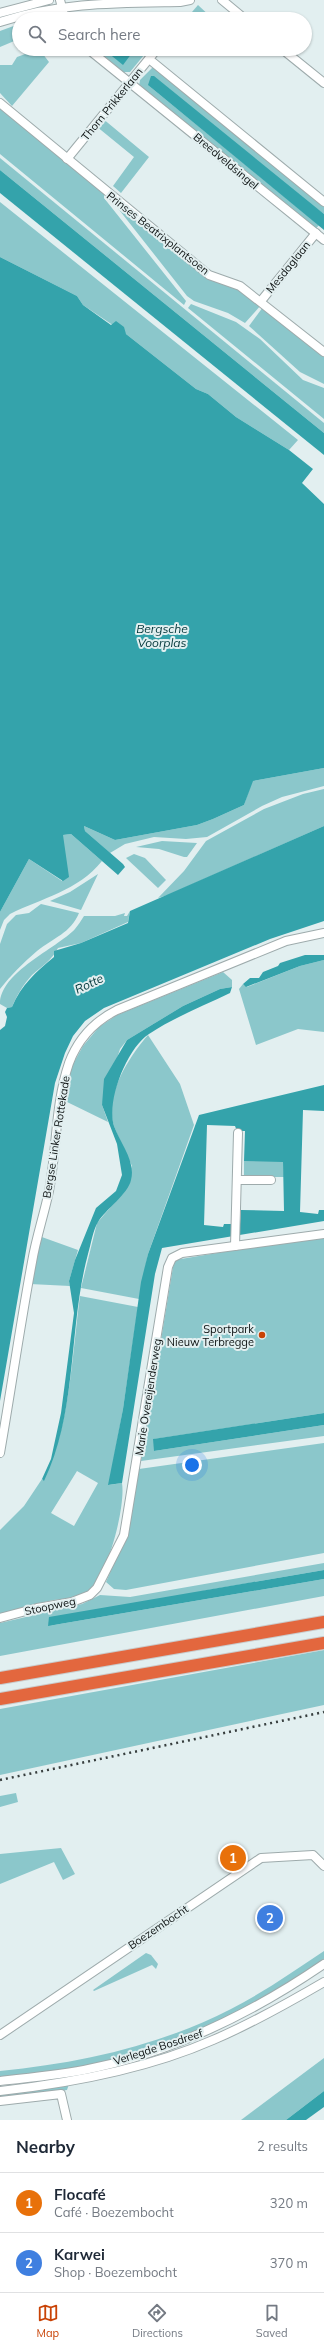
<!DOCTYPE html>
<html lang="en">
<head>
<meta charset="utf-8">
<style>
	body { margin:0; font-family:Mulish,sans-serif; background:#f6f6f7; color:#1f2937 }
	.you { position:absolute; left:192px; top:1465px; width:14px; height:14px; margin:-10px; border:3px solid #fff; border-radius:50%; background:#1a73e8; box-shadow:0 0 0 6px #1a73e833 }
	.badge { display:grid; place-items:center; width:26px; height:26px; border-radius:50%; background:#c94306; color:#fff; font-size:13px; font-weight:700 }
	.pin { position:absolute; translate:-50% -50%; border:2px solid #fff; box-shadow:0 1px 4px #0006 }
	.list { margin:0; padding:0; list-style:none }
	h2 { display:flex; justify-content:space-between; align-items:center; height:52px; margin:0; padding:0 16px; font-size:17px }
	h2 small { font-size:13px; font-weight:400; color:#747a83 }
	.list li { display:grid; grid-template-columns:26px 1fr auto; gap:12px; align-items:center; box-sizing:border-box; height:60px; padding:0 16px; border-top:1px solid #e0e1e3 }
	.list b { display:block; font-size:15px; white-space:nowrap }
	.list p { margin:0; font-size:13px; white-space:nowrap; color:#747a83 }
	.list em { font-size:13px; font-style:normal; color:#747a83 }
	.icon { flex:none; width:22px; height:22px; fill:none; stroke:currentColor; stroke-width:2; stroke-linecap:round; stroke-linejoin:round }
	.map { position:relative; flex:none; width:324px; height:2120px; overflow:hidden }
	.search { position:absolute; background:#fff; box-shadow:0 1px 3px #0004; left:12px; right:12px; top:12px; height:44px; display:flex; align-items:center; gap:10px; box-sizing:border-box; padding:0 14px; border-radius:22px; color:#747a83; font-size:15px }
	.sheet { height:172px; background:#fff }
	nav { display:flex; justify-content:space-around; align-items:center; box-sizing:border-box; height:56px; border-top:1px solid #e0e1e3; background:#fff; font-size:11px; color:#747a83 }
	nav a { display:grid; justify-items:center; gap:2px }
	nav .on { color:#c94306 }
	.map>svg:first-child { display:block }
	.green { fill:#8bc7cb; fill-rule:evenodd }
	.water { fill:#34a3ab; fill-rule:evenodd }
	.lines { fill:none; stroke-linecap:round; stroke-linejoin:round }
	.minor-casing { stroke:#9eabac; stroke-width:10 }
	.highway-casing { stroke:#c9caca; stroke-width:14 }
	.minor { stroke:#fff; stroke-width:8 }
	.highway { stroke:#e3673e; stroke-width:12 }
	.rail { stroke:#373e3e; stroke-width:2.5; stroke-dasharray:2 4; stroke-linecap:butt }
	.poi-dot { fill:#c94306; stroke:#e2eff0; stroke-width:1.5 }
	.labels { text-anchor:middle; stroke-width:4; stroke-linejoin:round; paint-order:stroke }
	.street-label { font-size:11px; fill:#0b1010; stroke:#e2eff0 }
	.poi-label { font-size:11px; fill:#0b1010; stroke:#e2eff0; text-anchor:end }
	.water-label { font-size:12px; font-style:italic; fill:#013639; stroke:#e2eff0 }
</style>
</head>
<body>
<div class="map">
<svg width="324" height="2120" viewBox="0 0 324 2120">
	<rect width="100%" height="100%" fill="#e2eff0"/>
	<g class="green">
		<path d="M198,5L213,19H186Z"/>
		<path d="M186,13L181,19H108L103,15L99,19H69L68,16L72,14Z"/>
		<path d="M19,24V39L0,47V31Z"/>
		<path d="M39,49L49,62L12,106L0,93V65H12L17,57Z"/>
		<path d="M96,49H149L130,72H123Z"/>
		<path d="M153,67L324,207V214L148,85L319,225L315,230L139,86L140,80Z"/>
		<path d="M0,108L104,193V198L186,301L184,305L0,154Z"/>
		<path d="M102,118L149,157L121,193L113,186L134,157L96,126Z"/>
		<path d="M0,158L324,423V433L0,170Z"/>
		<path d="M109,197L206,277L242,290L261,305L245,323L228,313L194,301L187,296Z"/>
		<path d="M0,202L298,440L289,450L236,417L208,394L196,389L126,334L83,305L77,296L0,257Z"/>
		<path d="M191,304L236,322L260,339L303,380L324,388V419L188,308Z"/>
		<path d="M263,307L324,357V384L300,372L249,326Z"/>
		<path d="M324,768V786L282,797L262,806L207,837L186,839L154,837L125,844L110,853L85,831L84,826L115,840L197,825L213,819L244,805L252,781Z"/>
		<path d="M324,789V826L168,895L158,898L184,871L206,841L264,809L303,794Z"/>
		<path d="M71,834L102,861C78,891 42,898 10,914L4,920L0,930V912L29,859L62,881L63,835Z"/>
		<path d="M162,841L197,843L187,857H184L159,849L136,847Z"/>
		<path d="M134,854L145,858L166,880L158,888L126,858Z"/>
		<path d="M98,874L81,910L50,901L70,892Z"/>
		<path d="M41,904L79,913C71,933 53,938 37,951C23,963 11,975 0,989V944L7,924L16,915L29,913Z"/>
		<path d="M130,911L128,922L81,943L58,948C52,960 42,966 32,975C23,985 17,995 12,1007L7,1008L0,1004C0,972 56,949 75,929C78,925 81,921 84,916H115L125,913L124,916H127Z"/>
		<path d="M324,960V1032L298,1029L256,1045L239,989L243,984L247,987L300,966Z"/>
		<path d="M223,972L232,980V987L220,989L183,1006L127,1040L120,1049L102,1105L108,1122L65,1101L72,1066L83,1046L99,1027L117,1015Z"/>
		<path d="M148,1035L180,1084L194,1125L148,1254L139,1299L81,1288L97,1223L121,1195L132,1166C126,1153 119,1140 114,1126C104,1095 129,1057 148,1035Z"/>
		<path d="M244,1161H283L284,1177H244Z"/>
		<path d="M324,1235V1413L154,1439V1451L324,1425V1436L141,1461L173,1267L175,1260Z"/>
		<path d="M39,1236L78,1250L69,1281L70,1286L30,1284Z"/>
		<path d="M80,1296L138,1307L123,1409L109,1485L122,1483C126,1507 106,1585 84,1596C76,1599 62,1599 53,1600C35,1604 18,1609 0,1614V1530L24,1506L42,1479L43,1480C70,1429 72,1354 80,1296ZM77,1471L98,1483L74,1526L51,1513Z"/>
		<path d="M324,1443V1553L126,1590L114,1589L106,1582L127,1533L139,1469Z"/>
		<path d="M324,1563V1570L208,1590L48,1626L324,1579V1596L0,1656V1623L82,1604L100,1595L130,1597Z"/>
		<path d="M324,1650V1705L0,1775V1709Z"/>
		<path d="M16,1793L18,1802L0,1807V1796Z"/>
		<path d="M61,1848L75,1874L63,1880L54,1862L0,1884V1854Z"/>
		<path d="M324,1951V1961C253,2010 170,2052 84,2067C57,2072 28,2074 0,2078V2071C80,2063 159,2046 231,2009C264,1992 294,1971 324,1951Z"/>
		<path d="M146,1953L151,1955L158,1964L156,1969L152,1965L94,1991L93,1990Z"/>
		<path d="M324,2058V2091L286,2120H241Z"/>
		<path d="M69,2084L67,2090L0,2100V2094Z"/>
	</g>
	<g class="water">
		<path d="M110,49H135L123,65L107,52Z"/>
		<path d="M151,76H154L324,214V230L148,85Z"/>
		<path d="M0,170L324,433V455L0,193Z"/>
		<path d="M0,257L77,296L83,305L111,325L116,321L124,327L126,334L196,389L208,394L236,417L289,450L313,469L302,483L324,504V768L253,781L244,805L213,819L197,825L115,840L84,826L85,831L123,864L125,867L118,875L71,834L63,835L69,877L63,881L29,859L0,912Z"/>
		<path d="M324,826V921L270,939L104,1008L85,1021L73,1036L65,1053L55,1083L0,1401V1030L5,1026L7,1017L5,1012L7,1008L12,1007C21,985 36,972 54,957V951L81,943L128,923L130,911Z"/>
		<path d="M305,955H324V960L300,966L246,987L243,984L250,978H259L263,972L278,966L280,963Z"/>
		<path d="M232,987L230,993C203,1006 173,1018 149,1034C127,1048 106,1101 114,1126C120,1143 136,1161 131,1180C128,1194 106,1209 98,1222C93,1230 91,1244 88,1254C68,1328 78,1411 44,1481L42,1479L51,1459L61,1413L74,1313L69,1281L75,1260L96,1208L116,1191L122,1175L117,1144L102,1105L104,1079L127,1040L183,1006L220,989Z"/>
		<path d="M324,1085V1111L303,1110L300,1212L318,1214L319,1210H324V1221L162,1248L155,1274L122,1483L108,1485L123,1409L141,1282L148,1254L199,1115ZM207,1125L235,1126L237,1131H245L244,1161L283,1162L284,1211L241,1210L240,1224H224L223,1227L204,1225Z"/>
		<path d="M324,1413V1425L154,1451L153,1439Z"/>
		<path d="M324,1570V1579L48,1626L49,1617Z"/>
		<path d="M324,2091V2107L306,2120H286Z"/>
	</g>
	<g class="lines">
		<g class="minor-casing">
			<g id="minor">
				<path d="M60,0L65,19"/>
				<path d="M222,0L245,19"/>
				<path d="M0,13L49,0"/>
				<path d="M0,22C61,2 117,3 180,2L190,0"/>
				<path d="M88,49L324,240"/>
				<path d="M282,49L324,83"/>
				<path d="M149,59L324,202"/>
				<path d="M0,103L209,275L240,286L324,352"/>
				<path d="M67,159L157,49"/>
				<path d="M261,301L316,233"/>
				<path d="M237,1180H271"/>
				<path d="M235,1246L238,1133"/>
				<path d="M0,1453C11,1390 20,1326 32,1262C36,1238 44,1215 49,1191C57,1149 55,1104 69,1063C78,1039 95,1021 117,1010L286,941L324,933"/>
				<path d="M0,1618L37,1608L72,1602L90,1595L97,1588L124,1535L168,1267L172,1258L182,1253L324,1234"/>
				<path d="M0,2035L261,1858L313,1855L324,1866"/>
				<path d="M0,2081C28,2078 57,2075 84,2070C171,2053 251,2014 324,1964"/>
				<path d="M0,2091C72,2083 147,2069 213,2040C251,2024 288,2003 324,1982"/>
				<path d="M0,2101L61,2094L67,2120"/>
			</g>
		</g>
		<g class="highway-casing">
			<g id="highway">
				<path d="M0,1678L324,1622"/>
				<path d="M0,1699L324,1643"/>
			</g>
		</g>
		<use href="#minor" class="minor"/>
		<use href="#highway" class="highway"/>
		<path class="rail" d="M0,1780L324,1712"/>
	</g>
	<circle class="poi-dot" cx="262" cy="1335" r="4"/>
	<g class="labels">
		<g class="street-label">
			<text transform="translate(112 104) rotate(-51)" y="4">Thorn Prikkerlaan</text>
			<text transform="translate(226 161) rotate(40)" y="4">Breedveldsingel</text>
			<text transform="translate(158 233) rotate(38)" y="4">Prinses Beatrixplantsoen</text>
			<text transform="translate(288 267) rotate(-51)" y="4">Mesdaglaan</text>
			<text transform="translate(56 1137) rotate(-81)" y="4">Bergse Linker Rottekade</text>
			<text transform="translate(148 1397) rotate(-81)" y="4">Marie Overeijenderweg</text>
			<text transform="translate(50 1606) rotate(-12)" y="4">Stoopweg</text>
			<text transform="translate(158 1927) rotate(-34)" y="4">Boezembocht</text>
			<text transform="translate(158 2047) rotate(-18)" y="4">Verlegde Bosdreef</text>
		</g>
		<g class="poi-label">
			<text x="254" y="1333">Sportpark<tspan x="254" dy="13">Nieuw Terbregge</tspan></text>
		</g>
		<g class="water-label">
			<text x="162" y="633">Bergsche<tspan x="162" dy="14">Voorplas</tspan></text>
			<text transform="translate(89 984) rotate(-25)" y="4">Rotte</text>
		</g>
	</g>
</svg>
<div class="you"></div>
<div class="pin badge" style="left:233px;top:1858px;background:#e8710a">1</div>
<div class="pin badge" style="left:270px;top:1918px;background:#3f7fe0">2</div>
<div class="search"><svg class="icon" aria-label="search" viewBox="0 0 24 24"><circle cx="10" cy="10" r="6"/><path d="M15 15l6 6"/></svg>Search here</div>
</div>
<section class="sheet">
<h2>Nearby<small>2 results</small></h2>
<ul class="list">
<li><span class="badge" style="background:#e8710a">1</span><div><b>Flocafé</b><p>Café · Boezembocht</p></div><em>320 m</em></li>
<li><span class="badge" style="background:#3f7fe0">2</span><div><b>Karwei</b><p>Shop · Boezembocht</p></div><em>370 m</em></li>
</ul>
</section>
<nav>
<a class="on"><svg class="icon" aria-label="map" viewBox="0 0 24 24"><path d="M3 6l6-2 6 2 6-2v14l-6 2-6-2-6 2zM9 4v14M15 6v14"/></svg>Map</a>
<a><svg class="icon" aria-label="directions" viewBox="0 0 24 24"><path d="M12 3l9 9-9 9-9-9zM9 14v-3h6M13 9l2 2-2 2"/></svg>Directions</a>
<a><svg class="icon" aria-label="saved" viewBox="0 0 24 24"><path d="M7 4h10v16l-5-4-5 4z"/></svg>Saved</a>
</nav>
</body>
</html>
